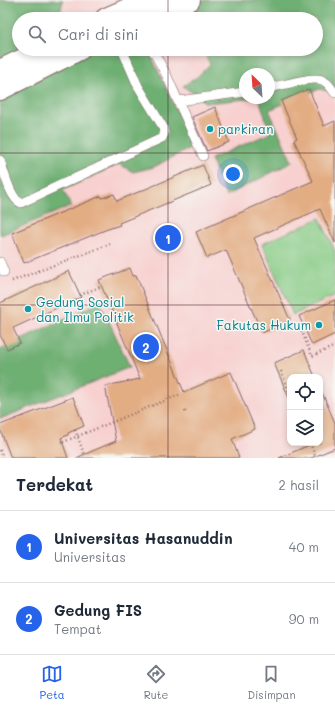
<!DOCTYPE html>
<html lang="id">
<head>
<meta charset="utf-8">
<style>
	body { margin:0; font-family:Mali,sans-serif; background:#f2f2f3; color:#1f2937 }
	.controls { position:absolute; right:12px; bottom:12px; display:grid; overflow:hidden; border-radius:8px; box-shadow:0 2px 6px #0003 }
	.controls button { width:36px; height:36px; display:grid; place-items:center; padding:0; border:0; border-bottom:1px solid #e0e1e3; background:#fff; color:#1f2937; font:20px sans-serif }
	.compass { position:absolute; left:239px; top:68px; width:36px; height:36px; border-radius:50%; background:#fff; box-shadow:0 2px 6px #0003; rotate:335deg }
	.you { position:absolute; left:233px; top:174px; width:14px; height:14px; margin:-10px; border:3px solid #fff; border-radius:50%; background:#1a73e8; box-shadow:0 0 0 6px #1a73e833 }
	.badge { display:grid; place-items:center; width:26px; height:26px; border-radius:50%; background:#2563eb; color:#fff; font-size:13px; font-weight:700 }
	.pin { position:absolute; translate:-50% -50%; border:2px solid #fff; box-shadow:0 1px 4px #0006 }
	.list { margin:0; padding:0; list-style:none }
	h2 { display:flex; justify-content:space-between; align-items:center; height:52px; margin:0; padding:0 16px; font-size:17px }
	h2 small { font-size:13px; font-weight:400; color:#747a83 }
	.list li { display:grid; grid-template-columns:26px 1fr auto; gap:12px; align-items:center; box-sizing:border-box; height:72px; padding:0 16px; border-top:1px solid #e0e1e3 }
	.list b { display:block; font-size:15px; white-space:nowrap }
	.list p { margin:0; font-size:13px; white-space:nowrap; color:#747a83 }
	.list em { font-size:13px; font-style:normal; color:#747a83 }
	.icon { flex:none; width:22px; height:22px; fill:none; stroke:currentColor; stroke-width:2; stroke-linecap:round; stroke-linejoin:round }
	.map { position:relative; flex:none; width:335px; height:458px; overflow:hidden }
	.search { position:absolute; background:#fff; box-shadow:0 2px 6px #0003; left:12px; right:12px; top:12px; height:44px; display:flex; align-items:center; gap:10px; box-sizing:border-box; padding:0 14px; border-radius:22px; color:#747a83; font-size:15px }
	.sheet { height:196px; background:#fff }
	nav { display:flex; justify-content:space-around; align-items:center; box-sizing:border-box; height:56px; border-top:1px solid #e0e1e3; background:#fff; font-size:11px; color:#747a83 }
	nav a { display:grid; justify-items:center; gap:2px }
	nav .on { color:#2563eb }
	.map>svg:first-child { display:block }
	.built { fill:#f7d0cf; fill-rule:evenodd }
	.green { fill:#88cb85; stroke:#697558 }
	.forest { fill:#6eaf72; stroke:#5c674e }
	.building { fill:#e3ad84 }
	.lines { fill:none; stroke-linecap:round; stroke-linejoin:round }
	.lane-casing { stroke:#836462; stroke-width:10 }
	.secondary-casing { stroke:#836462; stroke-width:24 }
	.path { stroke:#836462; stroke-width:2.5; stroke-dasharray:1 3; stroke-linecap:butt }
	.lane { stroke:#fff; stroke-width:9 }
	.secondary { stroke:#fff; stroke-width:22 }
	.grid { fill:none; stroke:#4a1f2b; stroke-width:1; stroke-opacity:0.55 }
	.culture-dot { fill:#0f9aa8; stroke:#f6f6f2; stroke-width:1.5 }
	.labels { text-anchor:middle; stroke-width:3; stroke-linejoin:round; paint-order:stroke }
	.culture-label { font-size:13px; fill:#0d838f; stroke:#f6f6f2; text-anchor:start }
</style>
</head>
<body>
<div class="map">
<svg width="335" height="458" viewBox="0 0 335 458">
	<rect width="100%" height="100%" fill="#f6f6f2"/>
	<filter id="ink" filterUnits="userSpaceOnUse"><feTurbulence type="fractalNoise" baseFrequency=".025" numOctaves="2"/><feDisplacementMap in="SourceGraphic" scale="8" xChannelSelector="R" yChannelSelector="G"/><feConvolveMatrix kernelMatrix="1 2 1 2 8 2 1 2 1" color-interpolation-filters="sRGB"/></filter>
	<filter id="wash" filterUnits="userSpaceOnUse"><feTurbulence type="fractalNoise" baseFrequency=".012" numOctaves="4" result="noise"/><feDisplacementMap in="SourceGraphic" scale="16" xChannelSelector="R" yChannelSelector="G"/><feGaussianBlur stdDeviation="0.9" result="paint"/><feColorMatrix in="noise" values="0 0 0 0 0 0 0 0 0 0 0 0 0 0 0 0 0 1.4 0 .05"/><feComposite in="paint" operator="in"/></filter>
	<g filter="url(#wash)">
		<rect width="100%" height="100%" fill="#ece4c8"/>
		<path class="built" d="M0,0H335V458H0ZM19,19H316V49H19ZM245,74H269V98H245ZM290,377H320V443H290Z"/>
		<path class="green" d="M320,218L335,251V296L293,315L262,244Z"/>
		<g class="forest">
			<path d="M0,0H63L59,19H19V49H30L0,64Z"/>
			<path d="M206,0H335V92L319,89L269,110L292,162L226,196L211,159L270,133L259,98H269V74H245V98H257L206,103L183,86L197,77L210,64L202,49H316V19H163L161,16Z"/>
			<path d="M90,49H148L193,146L154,167L133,172L119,164L63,190L71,206L1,235L0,233V95Z"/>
			<path d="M100,302L130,367L0,419V349Z"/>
		</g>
		<g id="blocks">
			<g class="building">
				<path d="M309,89L324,126L335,121V243L320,209L254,238L290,320L262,333L226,250L207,258L196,232L313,181L294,140L297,138L281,101Z"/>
				<path d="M215,107L229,142L207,151L192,117Z"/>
				<path d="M203,165L211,185L119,223L120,225L105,230L24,263L12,233L101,196L102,198L114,194L117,201Z"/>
				<path d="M130,268L133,276L136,275L184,392L231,372L255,429L232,439L239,458H76L116,441L105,386L140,379L99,280Z"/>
				<path d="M69,271L81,297L13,328L20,343L7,349L0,335V303Z"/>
				<path d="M335,300V334L312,345L299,316Z"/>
				<path d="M304,350L315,377H290V400L274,363Z"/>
				<path d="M320,388L335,423V448L311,458H279L314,443H320Z"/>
				<path d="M73,397L84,426L68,433V435L61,438L68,458H11L0,429V425Z"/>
			</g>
		</g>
	</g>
	<g filter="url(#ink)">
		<use href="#blocks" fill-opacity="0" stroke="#836462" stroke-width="1"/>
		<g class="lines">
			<g class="lane-casing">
				<g id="lane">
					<path d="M152,49L167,76L178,101L245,92"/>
					<path d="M269,88C281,86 312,76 322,80C328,82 331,88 335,93"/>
					<path d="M178,101L203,156"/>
					<path d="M0,160C4,171 10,199 21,203L162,138L164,134L163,127L138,86L122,49"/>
					<path d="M0,262L4,272"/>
				</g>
			</g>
			<g class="secondary-casing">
				<g id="secondary">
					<path d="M106,19L150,0"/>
					<path d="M137,19L189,0"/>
					<path d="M0,71L44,50"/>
					<path d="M0,89L79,49"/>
				</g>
			</g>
			<g class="path">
				<path d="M12,281L110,244"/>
				<path d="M80,295L102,286"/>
				<path d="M300,327L312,356L335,346"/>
				<path d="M281,371L290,394"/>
				<path d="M185,411L186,413"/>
				<path d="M75,430L84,454"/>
				<path d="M63,442L179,395"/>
				<path d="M310,443L316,458"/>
				<path d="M0,450L3,458"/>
			</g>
			<use href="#lane" class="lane"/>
			<use href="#secondary" class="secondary"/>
		</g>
	</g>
	<path class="grid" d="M168,0V19M168,49V458M0,153H335M0,305H335"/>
	<g class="culture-dot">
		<circle cx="210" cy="129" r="4"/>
		<circle cx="28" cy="309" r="4"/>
		<circle cx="319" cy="325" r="4"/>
	</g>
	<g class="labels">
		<g class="culture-label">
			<text x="218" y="134">parkiran</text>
			<text x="36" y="307">Gedung Sosial<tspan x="36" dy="15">dan Ilmu Politik</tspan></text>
			<text x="311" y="330" text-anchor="end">Fakutas Hukum</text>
		</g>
	</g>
</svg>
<div class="controls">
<button><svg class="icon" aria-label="locate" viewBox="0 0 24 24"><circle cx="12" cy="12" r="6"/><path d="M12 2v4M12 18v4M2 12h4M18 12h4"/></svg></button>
<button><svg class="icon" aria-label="layers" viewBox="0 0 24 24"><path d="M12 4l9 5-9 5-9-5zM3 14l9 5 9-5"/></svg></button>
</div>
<svg class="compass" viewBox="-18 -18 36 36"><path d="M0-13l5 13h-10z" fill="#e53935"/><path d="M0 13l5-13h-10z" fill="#747a83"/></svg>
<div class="you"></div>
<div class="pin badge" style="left:168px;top:238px">1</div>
<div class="pin badge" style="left:146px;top:347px">2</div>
<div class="search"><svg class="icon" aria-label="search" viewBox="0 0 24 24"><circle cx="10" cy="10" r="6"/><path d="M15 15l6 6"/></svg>Cari di sini</div>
</div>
<section class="sheet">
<h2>Terdekat<small>2 hasil</small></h2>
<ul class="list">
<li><span class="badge">1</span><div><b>Universitas Hasanuddin</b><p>Universitas</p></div><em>40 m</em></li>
<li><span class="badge">2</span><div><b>Gedung FIS</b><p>Tempat</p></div><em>90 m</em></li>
</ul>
</section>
<nav>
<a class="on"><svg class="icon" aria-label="map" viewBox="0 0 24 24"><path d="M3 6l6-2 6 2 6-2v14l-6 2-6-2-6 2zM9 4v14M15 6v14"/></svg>Peta</a>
<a><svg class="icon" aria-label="directions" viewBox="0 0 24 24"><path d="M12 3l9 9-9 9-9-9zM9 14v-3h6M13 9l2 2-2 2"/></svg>Rute</a>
<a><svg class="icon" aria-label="saved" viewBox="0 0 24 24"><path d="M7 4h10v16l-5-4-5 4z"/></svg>Disimpan</a>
</nav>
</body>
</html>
